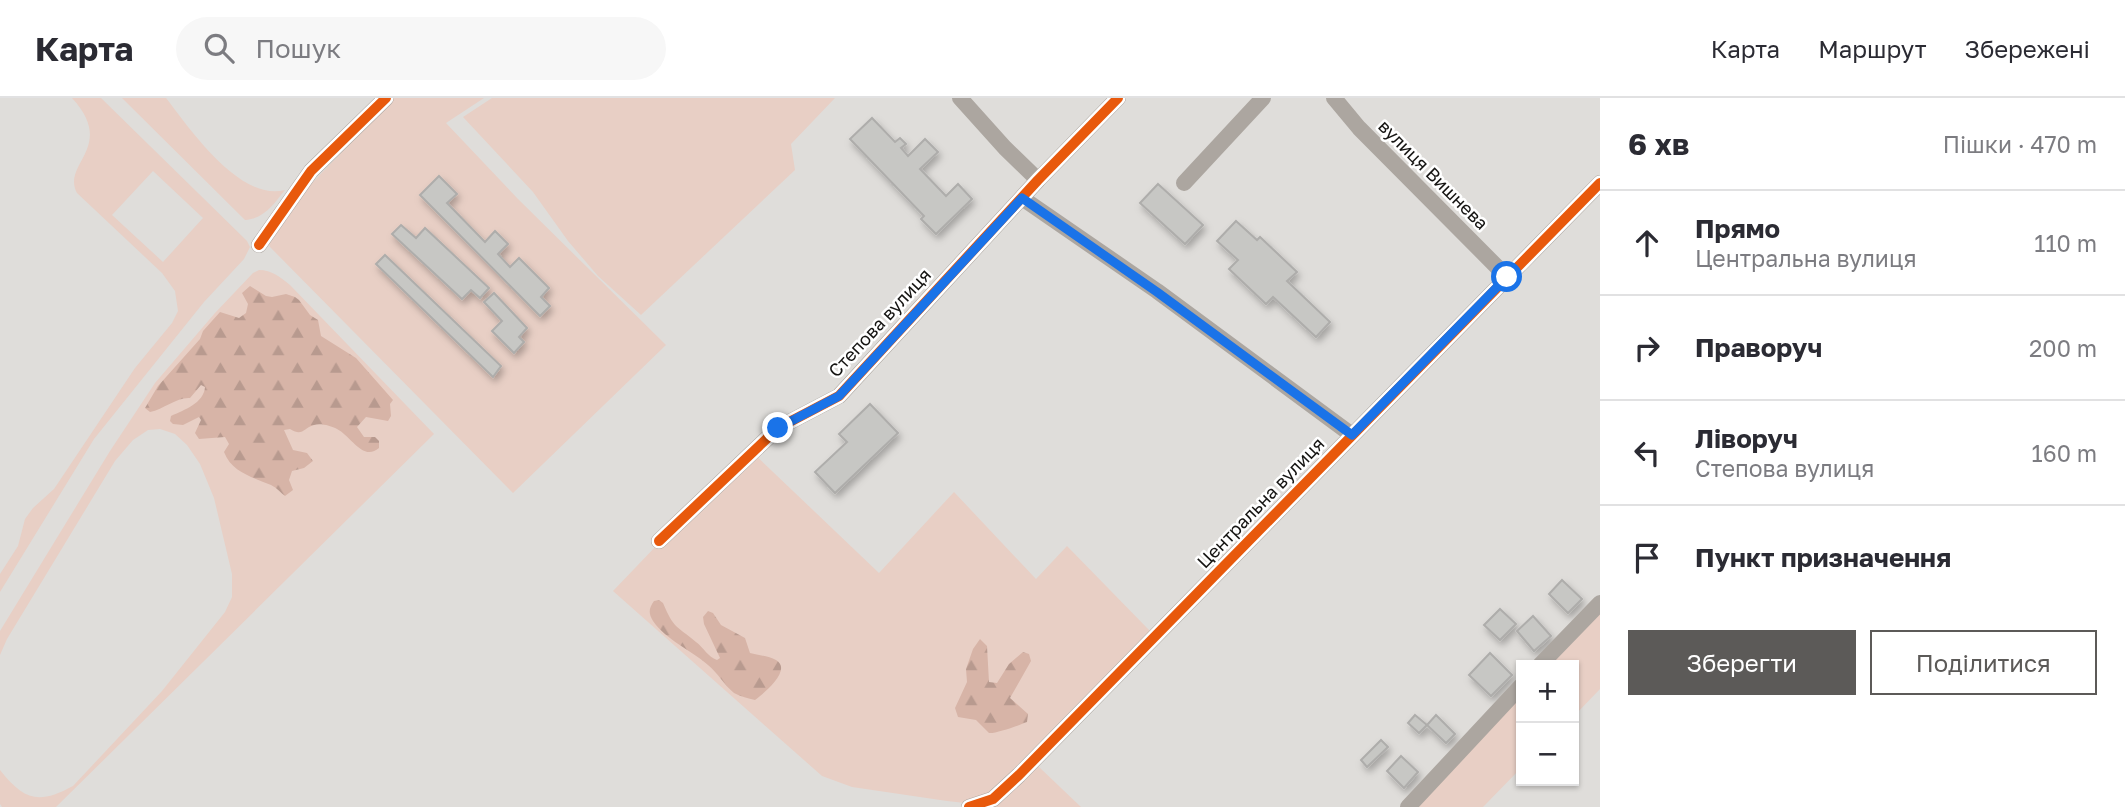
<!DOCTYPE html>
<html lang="uk">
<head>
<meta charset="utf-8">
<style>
	body { margin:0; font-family:"Golos Text",sans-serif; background:#f7f7f7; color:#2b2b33 }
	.controls { position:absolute; right:21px; bottom:21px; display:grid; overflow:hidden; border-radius:0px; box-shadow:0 2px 5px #0004 }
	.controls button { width:63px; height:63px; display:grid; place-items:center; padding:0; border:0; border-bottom:2px solid #e1e1e2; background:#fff; color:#2b2b33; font:35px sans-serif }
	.stop { position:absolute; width:21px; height:21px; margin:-16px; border:5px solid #1a73e8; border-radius:50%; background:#fff }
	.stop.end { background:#1a73e8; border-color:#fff; box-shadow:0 2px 7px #0008 }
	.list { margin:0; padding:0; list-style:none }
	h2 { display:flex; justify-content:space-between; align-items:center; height:91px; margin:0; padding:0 28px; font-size:30px }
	h2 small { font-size:23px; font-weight:400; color:#7c7c81 }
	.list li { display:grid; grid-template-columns:46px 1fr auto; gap:21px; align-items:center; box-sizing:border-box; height:105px; padding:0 28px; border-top:2px solid #e1e1e2 }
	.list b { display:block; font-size:26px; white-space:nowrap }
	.list p { margin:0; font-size:23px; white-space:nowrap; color:#7c7c81 }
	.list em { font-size:23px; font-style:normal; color:#7c7c81 }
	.actions { display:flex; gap:14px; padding:21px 28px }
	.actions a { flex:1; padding:16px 0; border:2px solid #5c5a58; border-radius:0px; text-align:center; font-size:24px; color:#5c5a58 }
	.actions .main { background:#5c5a58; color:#fff }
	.icon { flex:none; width:38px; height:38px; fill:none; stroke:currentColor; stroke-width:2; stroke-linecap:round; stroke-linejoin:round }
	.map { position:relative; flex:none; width:1600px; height:709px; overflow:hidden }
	header { display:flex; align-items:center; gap:42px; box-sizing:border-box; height:98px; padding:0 35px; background:#fff; border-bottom:2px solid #e1e1e2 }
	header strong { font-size:33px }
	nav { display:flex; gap:38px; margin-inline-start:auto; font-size:24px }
	.search { width:490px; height:63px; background:#f7f7f7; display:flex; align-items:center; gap:18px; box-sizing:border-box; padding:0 24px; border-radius:38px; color:#7c7c81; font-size:26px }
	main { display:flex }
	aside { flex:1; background:#fff }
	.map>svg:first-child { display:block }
	.green { fill:#e8cfc5; fill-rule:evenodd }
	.forest { fill:url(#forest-firs) }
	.building { fill:#c7c7c4; stroke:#aeadab; stroke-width:2; filter:url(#shadow) }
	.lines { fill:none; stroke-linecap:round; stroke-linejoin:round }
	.minor { stroke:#aca6a0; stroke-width:16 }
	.cycleway-casing { stroke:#fff; stroke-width:15 }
	.cycleway { stroke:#e8590c; stroke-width:10 }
	.route { stroke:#1a73e8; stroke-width:9 }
	.labels { text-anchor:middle; stroke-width:5; stroke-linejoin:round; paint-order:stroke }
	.street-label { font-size:18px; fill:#151412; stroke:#fff }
</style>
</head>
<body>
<header>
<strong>Карта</strong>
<div class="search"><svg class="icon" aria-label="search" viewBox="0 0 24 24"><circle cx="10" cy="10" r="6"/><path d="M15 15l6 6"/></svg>Пошук</div>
<nav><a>Карта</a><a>Маршрут</a><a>Збережені</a></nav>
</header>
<main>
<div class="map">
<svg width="1600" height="709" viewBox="0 0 1600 709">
	<defs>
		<pattern id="forest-firs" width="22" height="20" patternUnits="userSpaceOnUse" patternTransform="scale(1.75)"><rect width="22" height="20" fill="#d7b4a7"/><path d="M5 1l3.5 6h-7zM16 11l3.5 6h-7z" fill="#b89a8f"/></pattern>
		<filter id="shadow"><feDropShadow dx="2.5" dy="4.5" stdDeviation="3.5" flood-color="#0004"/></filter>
	</defs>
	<rect width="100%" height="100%" fill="#dfddda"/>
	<g class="green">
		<path d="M72,0H101L247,143L250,149L244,161L204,204L94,341L0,494V476L18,448L25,421L33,410L54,391L135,270L172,225L178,213L175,193L162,175L77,95C61,66 117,49 72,0ZM153,73L203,120L163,164L112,117Z"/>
		<path d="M122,0H166C190,31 240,104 285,92C273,107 265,120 245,122Z"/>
		<path d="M394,0H484L446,25L518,101L666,247L513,395L270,149L268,143L311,86Z"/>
		<path d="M492,0H835L791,46L795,72L641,217L598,178L568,143L533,94L463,19Z"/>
		<path d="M259,172C272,172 280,179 290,187L434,336L56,709H2L0,706V672C24,702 38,707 73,688L162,593L225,514L232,499V476L214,400L200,366L187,347L175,336L160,331L148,332L133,342L115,363L7,541L0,557V533L110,353L155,285L215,215L253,175Z"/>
		<path d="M749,351L879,475L954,394L1036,481L1067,448L1150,533L990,695L965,705L947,703L852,689L822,678L613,493Z"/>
		<path d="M1600,511V591L1574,618V567H1546Z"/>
		<path d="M1521,594V670L1483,709H1413Z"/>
		<path d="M1038,668L1081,709H988Z"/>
	</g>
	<g class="forest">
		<path d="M250,188L266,198L272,199L286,196L295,199L299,202L310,217L318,222L321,238L356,260L393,302L390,306L391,318L388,323L366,319L357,329L364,339H375L379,343V350C363,364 351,338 337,331C331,328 321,325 314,327C303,330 303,339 290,331L284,332L293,352L307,355L313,363L304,370L292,373L289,382L293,392L285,398C281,395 277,390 271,387C253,379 232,375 224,354L229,346L225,339L199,341L195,335L201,322L199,319L183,327L173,326L170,323L171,318C184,312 204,305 205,289L201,287L190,300C177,299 164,311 150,314L145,310L158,288L200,241L203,233L220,214L239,220L246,215L248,206L242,195Z"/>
		<path d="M659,502L663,505C674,531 676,527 696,544C704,550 708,559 717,562L720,560L704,526L703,519L708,513L713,515L721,527L745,540L750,555C758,557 769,558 776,562C793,572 763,596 755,602C748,600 741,599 734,595C724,587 718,575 708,567C691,552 666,542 653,523C648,515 649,510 654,503Z"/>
		<path d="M980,541L987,548L989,584L997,585L1009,566L1023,554L1029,556L1031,563L1010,600L1028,616L1027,624C1020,627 995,636 989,635L976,622L958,619L955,610L967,584L966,571L973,551Z"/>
	</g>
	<g class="building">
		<path d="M872,20L895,44L900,40L906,46L901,50L908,58L925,41L938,54L920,71L946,98L958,86L972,101L936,136L921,121L924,118L850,41Z"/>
		<path d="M439,78L457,96L447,105L485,144L495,133L508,146L498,156L510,169L519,160L549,190L541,199L550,208L540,218L420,97Z"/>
		<path d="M1158,86L1203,127L1185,146L1140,105Z"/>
		<path d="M1236,123L1257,142L1260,139L1297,174L1287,183L1330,224L1316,239L1273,199L1266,206L1229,171L1238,162L1217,143Z"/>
		<path d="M401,127L416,140L425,130L489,190L480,200L471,192L462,201L392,136Z"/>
		<path d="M385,157L501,268L493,279L376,166Z"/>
		<path d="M494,195L527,230L519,239L524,244L514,255L492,233L502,223L484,204Z"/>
		<path d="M870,306L898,335L835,395L815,374L847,344L839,336Z"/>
		<path d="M1562,482L1582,501L1568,515L1549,496Z"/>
		<path d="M1500,511L1516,526L1500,542L1484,527Z"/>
		<path d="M1533,518L1551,538L1534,553L1517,533Z"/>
		<path d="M1490,555L1512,577L1491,598L1469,577Z"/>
		<path d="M1415,617L1427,627L1419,635L1408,625Z"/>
		<path d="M1436,617L1455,636L1446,645L1427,627Z"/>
		<path d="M1381,642L1388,649L1367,669L1361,662Z"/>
		<path d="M1401,658L1418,674L1404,690L1387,673Z"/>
	</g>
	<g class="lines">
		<g class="minor">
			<path d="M960,0L1005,50L1038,82"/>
			<path d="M1334,0L1359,30L1507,179"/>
			<path d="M1184,85L1263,0"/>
			<path d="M1022,100L1157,193L1352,337"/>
			<path d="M259,147L311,73L386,0"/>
			<path d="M659,443L778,330L839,298L1038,82L1118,0"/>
			<path d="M1540,567L1600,505"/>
			<path d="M969,709L993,701L1019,677L1600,85"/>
			<path d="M1408,709L1521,588"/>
		</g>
		<g class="cycleway-casing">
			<g id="cycleway">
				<path d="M259,147L311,73L386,0"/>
				<path d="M659,443L778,330L839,298L1038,82L1118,0"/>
				<path d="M969,709L993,701L1019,677L1600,85"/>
			</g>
		</g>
		<use href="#cycleway" class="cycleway"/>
	</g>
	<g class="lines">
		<path class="route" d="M778,330L839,298L1022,100L1157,194L1352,337L1507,179"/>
	</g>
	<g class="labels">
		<g class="street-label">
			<text transform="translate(1433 77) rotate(45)" y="6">вулиця Вишнева</text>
			<text transform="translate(880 225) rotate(-47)" y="6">Степова вулиця</text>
			<text transform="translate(1261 405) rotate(-46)" y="6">Центральна вулиця</text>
		</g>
	</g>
</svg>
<div class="controls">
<button>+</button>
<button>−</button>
</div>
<div class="stop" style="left:1507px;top:179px"></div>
<div class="stop end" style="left:778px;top:330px"></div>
</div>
<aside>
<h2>6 хв<small>Пішки · 470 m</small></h2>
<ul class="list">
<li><svg class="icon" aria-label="ahead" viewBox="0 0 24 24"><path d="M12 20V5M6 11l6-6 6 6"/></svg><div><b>Прямо</b><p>Центральна вулиця</p></div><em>110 m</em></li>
<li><svg class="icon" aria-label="right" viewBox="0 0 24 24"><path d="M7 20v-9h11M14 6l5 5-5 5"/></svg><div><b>Праворуч</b></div><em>200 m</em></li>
<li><svg class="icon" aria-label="left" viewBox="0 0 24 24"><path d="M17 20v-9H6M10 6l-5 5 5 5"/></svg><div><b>Ліворуч</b><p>Степова вулиця</p></div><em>160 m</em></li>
<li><svg class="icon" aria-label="arrive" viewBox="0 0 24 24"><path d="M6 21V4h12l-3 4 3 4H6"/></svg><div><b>Пункт призначення</b></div></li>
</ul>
<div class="actions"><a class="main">Зберегти</a><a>Поділитися</a></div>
</aside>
</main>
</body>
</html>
